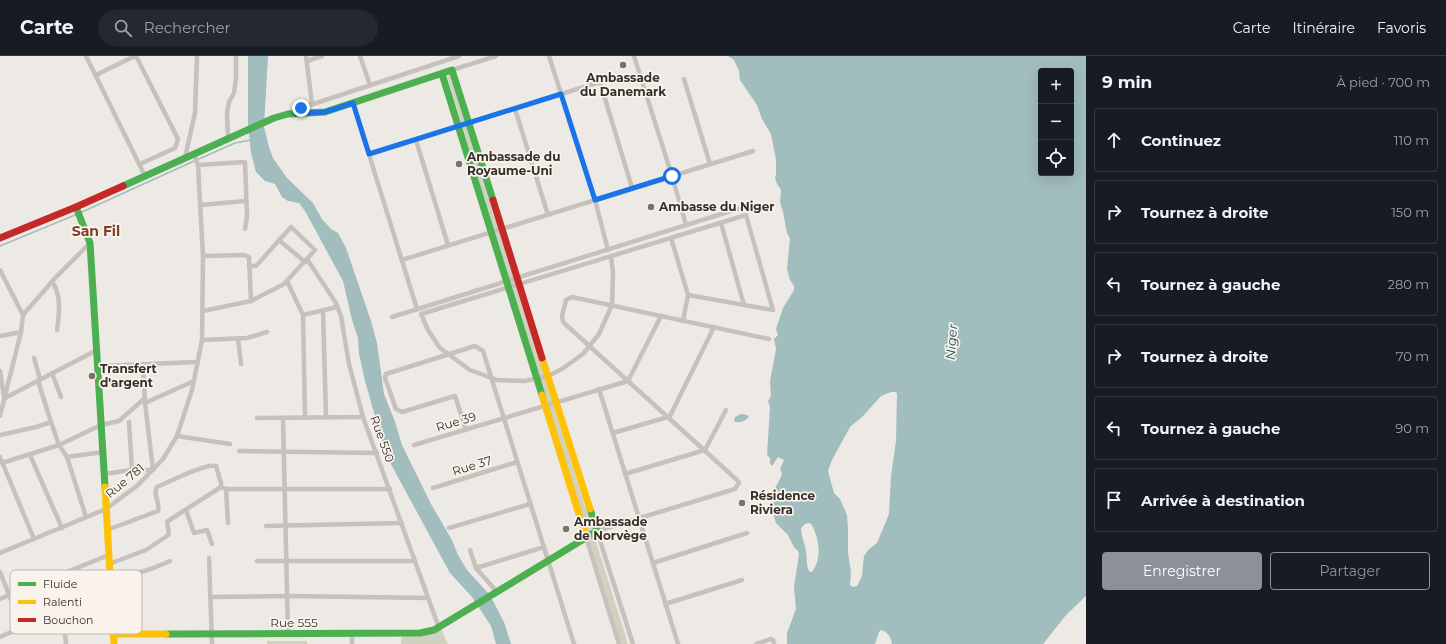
<!DOCTYPE html>
<html lang="fr">
<head>
<meta charset="utf-8">
<style>
	body { margin:0; font-family:Montserrat,sans-serif; background:#242831; color:#f1f3f6 }
	.controls { position:absolute; right:12px; top:12px; display:grid; overflow:hidden; border-radius:4px; box-shadow:0 4px 16px #0002 }
	.controls button { width:36px; height:36px; display:grid; place-items:center; padding:0; border:0; border-bottom:1px solid #363941; background:#171b24; color:#f1f3f6; font:20px sans-serif }
	.stop { position:absolute; width:12px; height:12px; margin:-9px; border:3px solid #1a73e8; border-radius:50%; background:#fff }
	.stop.end { background:#1a73e8; border-color:#fff; box-shadow:0 1px 4px #0008 }
	.list { margin:0; padding:0; list-style:none }
	h2 { display:flex; justify-content:space-between; align-items:center; height:52px; margin:0; padding:0 16px; font-size:17px }
	h2 small { font-size:13px; font-weight:400; color:#9ea1a6 }
	.list li { display:grid; grid-template-columns:26px 1fr auto; gap:12px; align-items:center; box-sizing:border-box; height:64px; margin:0 8px 8px; padding:0 8px; border:1px solid #363941; border-radius:4px }
	.list b { display:block; font-size:15px; white-space:nowrap }
	.list em { font-size:13px; font-style:normal; color:#9ea1a6 }
	.actions { display:flex; gap:8px; padding:12px 16px }
	.actions a { flex:1; padding:9px 0; border:1px solid #8c9099; border-radius:4px; text-align:center; font-size:14px; color:#8c9099 }
	.actions .main { background:#8c9099; color:#fff }
	.icon { flex:none; width:22px; height:22px; fill:none; stroke:currentColor; stroke-width:2; stroke-linecap:round; stroke-linejoin:round }
	.map { position:relative; flex:none; width:1086px; height:588px; overflow:hidden }
	header { display:flex; align-items:center; gap:24px; box-sizing:border-box; height:56px; padding:0 20px; background:#171b24; border-bottom:1px solid #363941 }
	header strong { font-size:19px }
	nav { display:flex; gap:22px; margin-inline-start:auto; font-size:14px }
	.search { width:280px; height:36px; background:#242831; display:flex; align-items:center; gap:10px; box-sizing:border-box; padding:0 14px; border-radius:22px; color:#9ea1a6; font-size:15px }
	main { display:flex }
	aside { flex:1; background:#171b24 }
	.map>svg:first-child { display:block }
	.green { fill:#ced2bf }
	.water { fill:#a1bdbd; fill-rule:evenodd }
	.lines { fill:none; stroke-linecap:round; stroke-linejoin:round }
	.stream { stroke:#a1bdbd; stroke-width:1.5 }
	.street { stroke:#c6c1bd; stroke-width:4.5 }
	.fast { stroke:#4caf50; stroke-width:7 }
	.slow { stroke:#ffc107; stroke-width:7 }
	.jam { stroke:#c62828; stroke-width:7 }
	.route { stroke:#1a73e8; stroke-width:5 }
	.poi-dot { fill:#77706c; stroke:#f9f3ec; stroke-width:1.5 }
	.labels { text-anchor:middle; stroke-width:3.5; stroke-linejoin:round; paint-order:stroke }
	.poi-label { font-size:12px; font-weight:bold; fill:#372f2b; stroke:#f9f3ec; text-anchor:start }
	.street-label { font-size:12px; fill:#372f2b; stroke:#f9f3ec }
	.water-label { font-size:13px; font-style:italic; fill:#245255; stroke:#f9f3ec }
	.quarter-label { font-size:14px; font-weight:bold; fill:#7f3f2b; stroke:#f9f3ec }
	.key { fill:#f9f3ec; stroke:#bfb8b2; stroke-width:1 }
	.key-label { font-size:11px; fill:#372f2b }
</style>
</head>
<body>
<header>
<strong>Carte</strong>
<div class="search"><svg class="icon" aria-label="search" viewBox="0 0 24 24"><circle cx="10" cy="10" r="6"/><path d="M15 15l6 6"/></svg>Rechercher</div>
<nav><a>Carte</a><a>Itinéraire</a><a>Favoris</a></nav>
</header>
<main>
<div class="map">
<svg width="1086" height="588" viewBox="0 0 1086 588">
	<rect width="100%" height="100%" fill="#ede9e4"/>
	<g class="green">
		<path d="M450,19L628,588H621L447,20Z"/>
		<path d="M441,573L448,588H401L402,581Z"/>
		<rect x="267" y="585" width="40" height="3"/>
	</g>
	<g class="water">
		<path d="M248,0H268L264,71L269,91L273,102L287,122L313,147L322,163L331,173L338,177L346,192L371,265L377,287L384,338L394,363L402,389L431,448L452,484L458,499L467,514L488,537L493,545L504,566L511,588H496L491,570L472,541L450,517L386,399L365,325L359,298L358,282L352,264L343,225L305,155L299,147L288,145L282,141L275,128L265,125L256,116L251,97L248,67Z"/>
		<path d="M728,0H1086V540L1066,559L1043,588H892C891,581 888,576 881,574L879,576L875,588H787V577L796,553L794,531L799,498L798,495L794,491L788,479L776,467L774,460L773,436L781,421L782,417L780,413L784,404L778,401L772,410L770,408V402L767,399L770,351L768,345L771,340L770,325L776,293L774,283L778,279L776,273L783,252L794,234V230L790,224L787,213L790,182L787,177L783,156L780,146L781,134L777,128L775,122L776,118V104L771,78L762,63L757,49L740,24L739,15L734,4ZM1041,15H1071V117H1041ZM891,336H896L897,338L896,385L891,420L889,458L877,487L869,493L864,500L862,520L857,530L853,531L850,529L851,516L848,497V474L847,459L840,443L834,437L828,415L832,404L850,371L863,360L881,340ZM810,467C814,471 814,474 816,479C820,492 820,505 812,516L809,515C806,508 807,502 806,495C805,487 801,480 801,472L805,468Z"/>
		<path d="M741,358L747,359L749,361C745,365 739,368 734,365L735,361Z"/>
	</g>
	<g class="lines">
		<g class="stream">
			<path d="M199,103L235,87L251,84"/>
			<path d="M82,156L194,105"/>
			<path d="M0,190L75,159"/>
		</g>
		<g class="street">
			<path d="M86,0L145,120"/>
			<path d="M136,0L178,83L175,92L140,108"/>
			<path d="M306,0L312,48"/>
			<path d="M360,0L370,29"/>
			<path d="M549,0L595,144L608,194"/>
			<path d="M634,0L672,120L686,169"/>
			<path d="M307,5L322,0"/>
			<path d="M452,14L496,0"/>
			<path d="M96,19L135,0"/>
			<path d="M684,23L710,108"/>
			<path d="M353,47L417,253"/>
			<path d="M515,53L548,159"/>
			<path d="M296,58L301,52L459,0"/>
			<path d="M228,83L227,57L229,46L234,37L236,22V0"/>
			<path d="M416,84L448,189"/>
			<path d="M369,98L600,26L632,132"/>
			<path d="M185,102L195,57L197,0"/>
			<path d="M198,109L245,106L247,160L245,173"/>
			<path d="M200,149L246,145"/>
			<path d="M721,167L744,249"/>
			<path d="M671,182L688,239L683,265"/>
			<path d="M279,184L305,206"/>
			<path d="M203,200L244,199L249,201L251,245"/>
			<path d="M611,200L613,217L612,249L599,278L583,298L562,313L548,320L525,325L497,324L470,314L440,292L428,274L421,258L746,159L773,254L688,239"/>
			<path d="M307,203L336,247L341,260L349,308L363,361L439,572"/>
			<path d="M402,204L753,95"/>
			<path d="M0,214L23,259"/>
			<path d="M52,225C62,240 59,258 57,274"/>
			<path d="M287,225L303,259L305,362"/>
			<path d="M323,254L326,361"/>
			<path d="M203,255L251,245L284,228L315,194L291,171L256,210H249"/>
			<path d="M303,259L337,251"/>
			<path d="M392,261L747,150"/>
			<path d="M0,280L21,276"/>
			<path d="M238,282L241,308"/>
			<path d="M202,284L247,282L267,276"/>
			<path d="M34,302L40,323"/>
			<path d="M98,310L198,306"/>
			<path d="M0,315L4,341"/>
			<path d="M52,317L61,341"/>
			<path d="M38,325L51,366L59,389L67,401L86,461"/>
			<path d="M599,333L678,588"/>
			<path d="M5,342L97,294"/>
			<path d="M145,347L194,325"/>
			<path d="M0,360L21,276L23,259L56,221L90,187"/>
			<path d="M257,362L363,361"/>
			<path d="M283,362L288,578"/>
			<path d="M669,362L714,271"/>
			<path d="M129,366L132,414"/>
			<path d="M466,374L455,340L402,356L396,353L385,322L386,318L475,290L483,295L574,588"/>
			<path d="M613,377L668,361"/>
			<path d="M0,379L36,371L51,366"/>
			<path d="M177,380L230,388"/>
			<path d="M414,389L628,325L661,260"/>
			<path d="M239,395L377,397"/>
			<path d="M30,399L62,472"/>
			<path d="M0,401L34,483"/>
			<path d="M67,401L103,396"/>
			<path d="M2,407L59,389L101,369L119,365L145,342"/>
			<path d="M104,418L132,414H153L145,347L143,308"/>
			<path d="M625,418L705,394L726,354"/>
			<path d="M221,431L226,433H390"/>
			<path d="M433,432L517,406"/>
			<path d="M226,433L228,467"/>
			<path d="M186,454L194,477L207,474L212,488"/>
			<path d="M266,470L402,467"/>
			<path d="M449,472L530,448"/>
			<path d="M107,474L158,455C161,447 152,439 157,431C169,426 205,407 216,410L221,427V431"/>
			<path d="M586,481L619,588"/>
			<path d="M470,494L476,512L497,536"/>
			<path d="M0,497L106,453L138,429L163,403L177,380L192,334L202,284L203,200L198,109L194,98"/>
			<path d="M209,502L212,588"/>
			<path d="M257,505H414"/>
			<path d="M653,507L747,477"/>
			<path d="M109,508L146,494L167,480L169,478L167,466L168,465L221,431"/>
			<path d="M476,512L544,491"/>
			<path d="M0,516L22,571"/>
			<path d="M110,521C134,519 148,515 170,505"/>
			<path d="M210,541L288,540L428,542"/>
			<path d="M0,543L109,499"/>
			<path d="M665,548L742,524"/>
			<path d="M63,554L66,588"/>
			<path d="M352,577V588"/>
			<path d="M0,581L111,533"/>
			<path d="M633,588L597,475L735,433L739,427L737,424L563,266L562,260L566,244L572,241L769,283"/>
			<path d="M756,588L771,583L773,584L774,588"/>
		</g>
		<g class="fast">
			<path d="M442,18L542,339"/>
			<path d="M123,130L274,62L288,58L325,56L452,14L493,144"/>
			<path d="M76,151L90,187L105,431"/>
			<path d="M166,578L420,577L434,574L597,475L590,453"/>
		</g>
		<g class="slow">
			<path d="M542,302L590,453"/>
			<path d="M542,339L586,481"/>
			<path d="M105,431L114,588"/>
			<path d="M114,578H166"/>
		</g>
		<g class="jam">
			<path d="M493,144L542,302"/>
			<path d="M0,182L76,151L123,130"/>
		</g>
	</g>
	<g class="lines">
		<path class="route" d="M301,52L296,58L325,56L353,47L369,98L561,38L595,144L672,120"/>
	</g>
	<g class="poi-dot">
		<circle cx="623" cy="9" r="4"/>
		<circle cx="459" cy="108" r="4"/>
		<circle cx="651" cy="151" r="4"/>
		<circle cx="92" cy="320" r="4"/>
		<circle cx="742" cy="447" r="4"/>
		<circle cx="566" cy="473" r="4"/>
	</g>
	<g class="labels">
		<g class="poi-label">
			<text x="623" y="26" text-anchor="middle">Ambassade<tspan x="623" dy="14">du Danemark</tspan></text>
			<text x="467" y="105">Ambassade du<tspan x="467" dy="14">Royaume-Uni</tspan></text>
			<text x="659" y="155">Ambasse du Niger</text>
			<text x="100" y="317">Transfert<tspan x="100" dy="14">d'argent</tspan></text>
			<text x="750" y="444">Résidence<tspan x="750" dy="14">Riviera</tspan></text>
			<text x="574" y="470">Ambassade<tspan x="574" dy="14">de Norvège</tspan></text>
		</g>
		<g class="street-label">
			<text transform="translate(456 366) rotate(-17)" y="4">Rue 39</text>
			<text transform="translate(382 383) rotate(70)" y="4">Rue 550</text>
			<text transform="translate(472 410) rotate(-17)" y="4">Rue 37</text>
			<text transform="translate(125 425) rotate(-40)" y="4">Rue 781</text>
			<text x="294" y="571">Rue 555</text>
		</g>
		<g class="water-label">
			<text transform="translate(951 286) rotate(-86)" y="5">Niger</text>
		</g>
		<g class="quarter-label">
			<text x="96" y="180">San Fil</text>
		</g>
	</g>
	<rect x="10" y="514" width="132" height="64" rx="6" class="key"/>
	<rect x="18" y="526" width="18" height="4" fill="#4caf50"/>
	<rect x="18" y="544" width="18" height="4" fill="#ffc107"/>
	<rect x="18" y="562" width="18" height="4" fill="#c62828"/>
	<g class="key-label">
		<text x="43" y="532">Fluide</text>
		<text x="43" y="550">Ralenti</text>
		<text x="43" y="568">Bouchon</text>
	</g>
</svg>
<div class="controls">
<button>+</button>
<button>−</button>
<button><svg class="icon" aria-label="locate" viewBox="0 0 24 24"><circle cx="12" cy="12" r="6"/><path d="M12 2v4M12 18v4M2 12h4M18 12h4"/></svg></button>
</div>
<div class="stop" style="left:672px;top:120px"></div>
<div class="stop end" style="left:301px;top:52px"></div>
</div>
<aside>
<h2>9 min<small>À pied · 700 m</small></h2>
<ul class="list">
<li><svg class="icon" aria-label="ahead" viewBox="0 0 24 24"><path d="M12 20V5M6 11l6-6 6 6"/></svg><div><b>Continuez</b></div><em>110 m</em></li>
<li><svg class="icon" aria-label="right" viewBox="0 0 24 24"><path d="M7 20v-9h11M14 6l5 5-5 5"/></svg><div><b>Tournez à droite</b></div><em>150 m</em></li>
<li><svg class="icon" aria-label="left" viewBox="0 0 24 24"><path d="M17 20v-9H6M10 6l-5 5 5 5"/></svg><div><b>Tournez à gauche</b></div><em>280 m</em></li>
<li><svg class="icon" aria-label="right" viewBox="0 0 24 24"><path d="M7 20v-9h11M14 6l5 5-5 5"/></svg><div><b>Tournez à droite</b></div><em>70 m</em></li>
<li><svg class="icon" aria-label="left" viewBox="0 0 24 24"><path d="M17 20v-9H6M10 6l-5 5 5 5"/></svg><div><b>Tournez à gauche</b></div><em>90 m</em></li>
<li><svg class="icon" aria-label="arrive" viewBox="0 0 24 24"><path d="M6 21V4h12l-3 4 3 4H6"/></svg><div><b>Arrivée à destination</b></div></li>
</ul>
<div class="actions"><a class="main">Enregistrer</a><a>Partager</a></div>
</aside>
</main>
</body>
</html>
